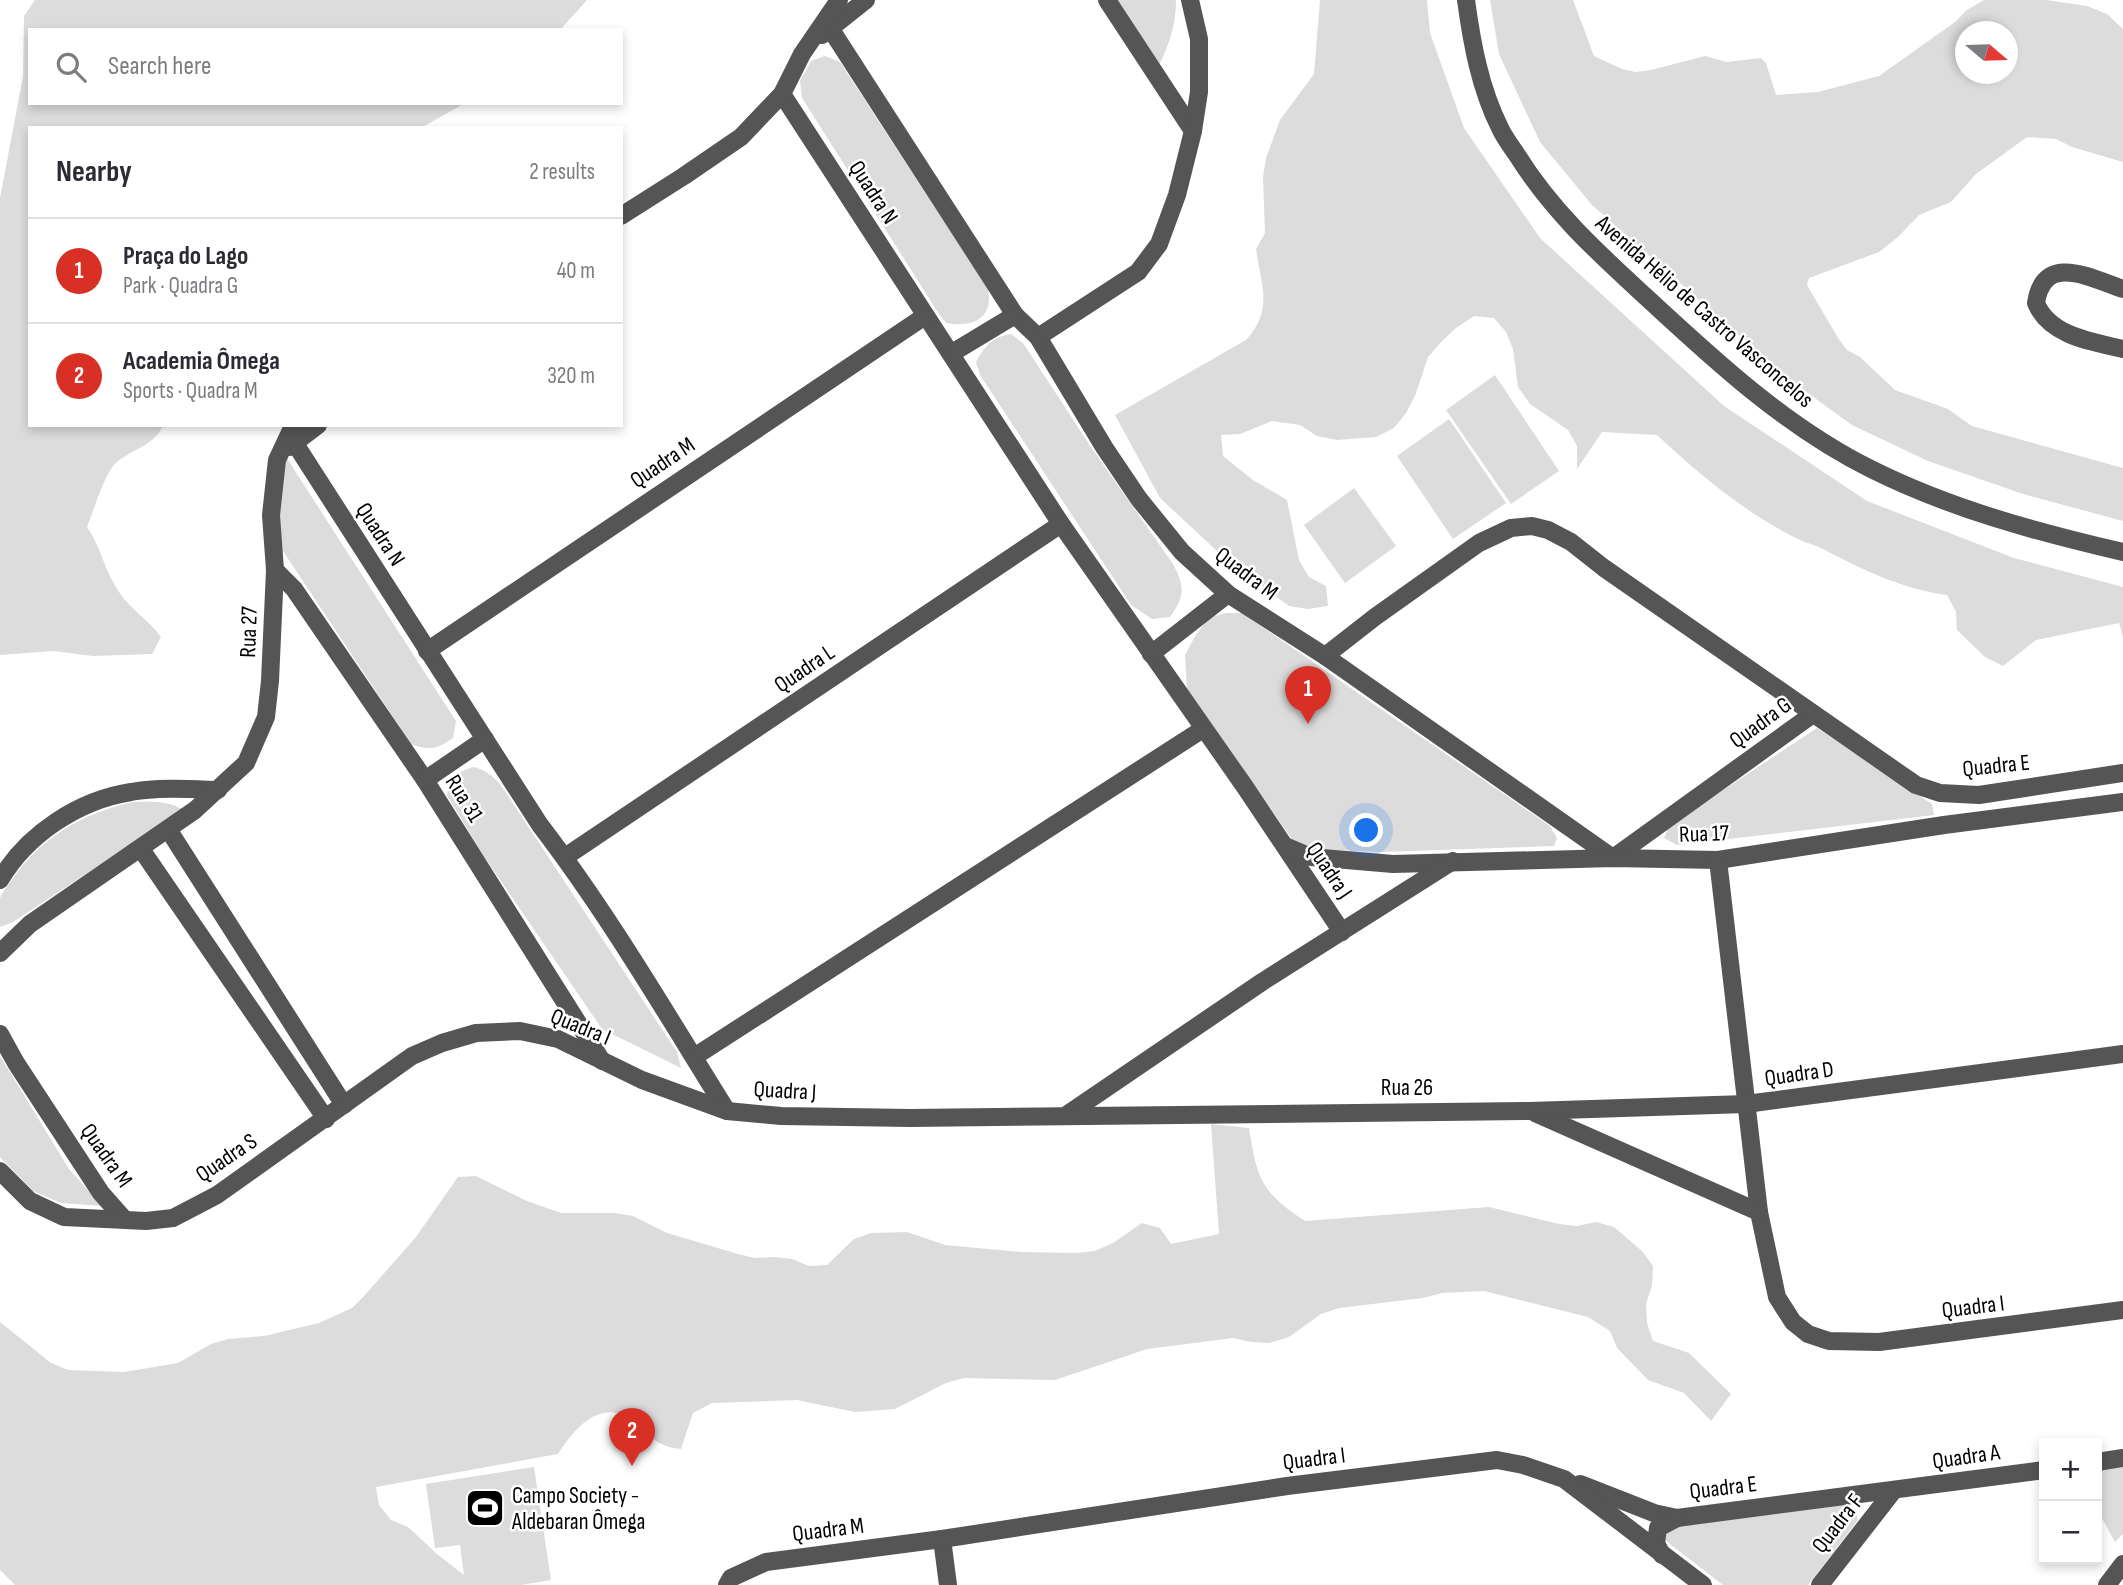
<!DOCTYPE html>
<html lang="en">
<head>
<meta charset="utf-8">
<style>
	body { margin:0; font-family:"Sofia Sans Condensed",sans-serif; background:#f2f2f3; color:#2b2b33 }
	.controls { position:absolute; right:21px; bottom:21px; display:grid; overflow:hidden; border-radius:0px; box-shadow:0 4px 10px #0003 }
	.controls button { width:63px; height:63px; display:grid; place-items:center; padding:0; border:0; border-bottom:2px solid #e1e1e2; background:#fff; color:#2b2b33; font:35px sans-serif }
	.compass { position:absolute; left:1955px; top:21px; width:63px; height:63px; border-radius:50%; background:#fff; box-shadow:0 4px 10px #0003; rotate:109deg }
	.you { position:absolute; left:1367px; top:831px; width:24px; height:24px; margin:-18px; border:5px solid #fff; border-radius:50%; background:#1a73e8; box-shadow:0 0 0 10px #1a73e833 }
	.badge { display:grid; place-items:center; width:46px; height:46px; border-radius:50%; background:#d93025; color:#fff; font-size:23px; font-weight:700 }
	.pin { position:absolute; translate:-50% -58px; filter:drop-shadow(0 2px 4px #0008) }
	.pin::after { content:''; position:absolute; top:37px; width:24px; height:21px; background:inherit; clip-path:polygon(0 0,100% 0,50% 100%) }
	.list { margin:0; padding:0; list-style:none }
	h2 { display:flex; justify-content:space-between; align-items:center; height:91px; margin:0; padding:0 28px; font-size:30px }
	h2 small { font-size:23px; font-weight:400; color:#7c7c81 }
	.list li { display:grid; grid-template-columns:46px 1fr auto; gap:21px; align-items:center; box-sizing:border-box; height:105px; padding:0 28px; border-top:2px solid #e1e1e2 }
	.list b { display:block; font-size:26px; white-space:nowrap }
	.list p { margin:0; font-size:23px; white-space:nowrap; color:#7c7c81 }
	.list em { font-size:23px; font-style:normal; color:#7c7c81 }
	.icon { flex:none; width:38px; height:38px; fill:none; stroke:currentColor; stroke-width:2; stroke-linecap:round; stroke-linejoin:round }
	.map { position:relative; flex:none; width:2123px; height:1585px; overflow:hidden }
	.search { position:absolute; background:#fff; box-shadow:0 4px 10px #0003; left:28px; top:28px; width:595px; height:77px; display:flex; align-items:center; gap:18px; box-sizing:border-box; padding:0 24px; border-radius:0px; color:#7c7c81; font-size:26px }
	.panel { position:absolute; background:#fff; box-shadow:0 4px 10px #0003; left:28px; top:126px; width:595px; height:301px; border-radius:0px }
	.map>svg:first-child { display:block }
	.green { fill:#dcdcdc; fill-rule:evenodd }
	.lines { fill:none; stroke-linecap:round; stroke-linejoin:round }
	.minor { stroke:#555; stroke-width:18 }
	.labels { text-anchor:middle; stroke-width:5; stroke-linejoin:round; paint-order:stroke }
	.street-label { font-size:23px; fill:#000; stroke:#fff }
	.poi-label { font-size:23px; fill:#000; stroke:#fff; text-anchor:start }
</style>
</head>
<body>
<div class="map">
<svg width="2123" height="1585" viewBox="0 0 2123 1585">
	<rect width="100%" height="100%" fill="#fff"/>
	<g class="green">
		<path d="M35,0H587L560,30H30V103H465L421,128H30V425H163C155,447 127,450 113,466C104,477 93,512 87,527C101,547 105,572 119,592C131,610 149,620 161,637L152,654L93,656L53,651L0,655V198L23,76L24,16Z"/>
		<path d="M1116,0H1176C1176,25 1169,45 1158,67Z"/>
		<path d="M1320,0H1427L1430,33L1464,128L1540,238L1724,406L1867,501L2014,558L2123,587V637L2119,623L2036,640L2003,666L1985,657L1957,630L1956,612L1947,595C1902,589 1863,570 1823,549C1815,545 1806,543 1798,539C1745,513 1700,475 1657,435L1602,432L1577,469V446L1568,430L1530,404L1518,387L1513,349L1506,332L1494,318L1474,316L1456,328L1441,342L1428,357L1415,396L1406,413L1394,428L1376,437L1337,440L1317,436L1300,425L1272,421L1240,434L1221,435L1223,456L1253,480L1287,500L1299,560L1309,577L1326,586L1328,606L1308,609L1289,606L1231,564L1160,498L1115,415L1246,340C1274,309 1261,286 1256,249L1265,233L1263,177L1266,158L1280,120L1314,74Z"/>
		<path d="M1490,0H1573L1594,56L1622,69L1636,72L1651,70L1705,56L1727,62L1761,58L1766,63L1776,95L1818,92L1879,76L1955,22L1967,10L1984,0H2047L2087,6L2107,14L2123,29V162L2072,147L2056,139L2027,137L1976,174L1951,202L1919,215L1898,237L1879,252L1809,278L1807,285L1838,338L1847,350L1860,357L1895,390L1948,409L1972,426L2123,468V521L2023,494L1928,461L1852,425L1787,378L1592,205L1540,142L1499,54ZM1966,32H2008V74H1966Z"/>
		<path d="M825,56L840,62L988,289C994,319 972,328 946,323L939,314L802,98L800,81L811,61Z"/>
		<path d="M1011,334L1023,343L1091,447L1173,564C1185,587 1185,596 1170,617L1152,619L1131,605L980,375L976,362C985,346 992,337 1011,334Z"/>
		<path d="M1495,375L1559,471L1511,504L1446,410Z"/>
		<path d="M1449,419L1506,503L1453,539L1397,456Z"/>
		<path d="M286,457L456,721L453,738C437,749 429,751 411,744L279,545C278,515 278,486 286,457Z"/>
		<path d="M1354,488L1396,546L1345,583L1304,525Z"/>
		<path d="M1226,613H1242L1550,826L1557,838L1554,846L1381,852L1314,849L1294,842L1187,689L1185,655L1194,638L1208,618Z"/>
		<path d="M1817,728L1932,804L1934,815L1677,845L1664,838L1669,826Z"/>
		<path d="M474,767C496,772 506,793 518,811L677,1052L681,1068L602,1029L481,852L447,795C451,779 457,771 474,767Z"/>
		<path d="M133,802C150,802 168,800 183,810L13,922L0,927C0,918 0,908 0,899C1,893 8,886 11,881C40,838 83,813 133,802Z"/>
		<path d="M0,1056L69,1169L102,1206L61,1203L33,1191L0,1157Z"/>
		<path d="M1211,1124L1249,1128C1257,1179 1261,1192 1305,1221L1489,1207L1559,1224L1577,1226L1596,1222L1614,1227L1642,1251L1653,1266L1652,1285L1646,1304L1647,1323L1653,1341L1689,1353L1731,1394L1711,1421L1684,1393L1648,1380L1617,1348L1610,1331L1588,1317L1484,1291L1442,1293L1423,1298L1339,1308L1321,1314L1289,1337L1269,1343L1251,1342L1233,1338L1147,1349L1055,1380L964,1378L946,1383L895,1409L855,1412L797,1400L712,1403L693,1413L681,1449C648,1445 655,1433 632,1419C599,1399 575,1428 558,1454L376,1487L379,1505L391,1520L408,1527L437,1554L464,1575L460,1545L435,1548L426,1484L534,1467L551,1580L521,1585H15L0,1570V1322L51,1363L68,1370L124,1372L178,1363L211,1344L228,1339L264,1336L319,1323L352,1308L365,1295L416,1237L458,1177L476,1176L527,1201L561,1213H615L633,1216L667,1233L738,1254L755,1258L774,1257L792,1259L809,1266L827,1265L854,1239L871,1233L907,1232L945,1245L1021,1252L1076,1253L1095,1251L1113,1243L1142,1223L1160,1228L1171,1244L1219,1234Z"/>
		<path d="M2097,1466L2123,1467V1534L2115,1542L2097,1509Z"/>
		<path d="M1837,1502L1856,1509L1858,1520L1808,1585H1723L1662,1538L1670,1524Z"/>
	</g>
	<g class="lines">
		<g class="minor">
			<path d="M1107,0L1193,131"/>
			<path d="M1466,0C1472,44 1480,88 1500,128C1504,137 1511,146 1517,155C1552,211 1596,251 1645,296C1714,360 1786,427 1871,469C1951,509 2037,532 2123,552"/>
			<path d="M830,28L1015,315L1038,337L1104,447L1139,499L1182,552L1228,594L1325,656L1613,858L1813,714"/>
			<path d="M822,35L866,0"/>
			<path d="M782,94L1061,524L1245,787L1342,932"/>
			<path d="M621,216L684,176L741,137L782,94L802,54L839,0"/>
			<path d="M2123,289C2090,278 2044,252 2036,303C2049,336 2093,342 2123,349"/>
			<path d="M1038,337L1138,272L1159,244L1177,195L1193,131L1199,92V39L1190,0"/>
			<path d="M952,353L1015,315"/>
			<path d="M295,425L294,442L540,825C609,915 667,1015 727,1111"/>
			<path d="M289,447L318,425"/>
			<path d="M275,570L294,589L425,780L602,1061"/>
			<path d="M427,651L925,316"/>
			<path d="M1151,654L1228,594"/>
			<path d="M1325,656L1375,617L1479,543L1511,528L1532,526L1548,530L1571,542L1604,568L1916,785L1940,793L1979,795L2123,773"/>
			<path d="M425,780L485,739"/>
			<path d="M168,829L344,1105"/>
			<path d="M1285,846L1311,857L1393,864L1613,858L1718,860L1944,825L2123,802"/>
			<path d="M141,849L326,1119"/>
			<path d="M565,857L1061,524"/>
			<path d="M1718,860L1759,1212L1777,1297L1793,1322L1808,1334L1829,1341L1879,1342L2123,1310"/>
			<path d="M0,880C27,834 79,800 131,792C159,787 190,789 218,790"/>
			<path d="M0,953L30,924L195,810L246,763L266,717L270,681L275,570L271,515L277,460L292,428"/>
			<path d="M0,1034L16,1063L101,1193L124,1219"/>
			<path d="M694,1057L1203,729"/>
			<path d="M1535,1113L1759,1212"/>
			<path d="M1068,1114L1262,982L1453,861"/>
			<path d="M0,1171L30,1201L64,1217L146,1221L173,1218L217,1195L412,1056L442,1043L476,1033L520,1031L558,1039L642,1080L727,1111L781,1116L910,1118L1530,1111L1746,1104L2123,1054"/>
			<path d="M2097,1462L2123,1458"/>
			<path d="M1580,1484L1654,1513L1677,1518L2044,1470"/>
			<path d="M942,1539L948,1585"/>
			<path d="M1662,1555L1656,1543L1658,1528L1677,1518"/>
			<path d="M727,1585L731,1578L766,1562L942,1539L1287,1486L1497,1460L1523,1465L1564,1479L1703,1585"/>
			<path d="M1820,1585L1894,1490"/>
			<path d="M2107,1585L2123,1564"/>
		</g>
	</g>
	<defs>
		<g id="stadium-square" transform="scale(2.0125)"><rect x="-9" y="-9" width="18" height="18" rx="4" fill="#000" stroke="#fff"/><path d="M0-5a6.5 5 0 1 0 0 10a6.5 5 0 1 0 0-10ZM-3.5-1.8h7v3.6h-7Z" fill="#fff"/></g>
	</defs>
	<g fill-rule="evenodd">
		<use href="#stadium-square" x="485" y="1508"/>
	</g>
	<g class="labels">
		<g class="street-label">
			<text transform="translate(874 192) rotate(57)" y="8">Quadra N</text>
			<text transform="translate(1705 311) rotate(41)" y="8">Avenida Hélio de Castro Vasconcelos</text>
			<text transform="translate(662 462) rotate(-34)" y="8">Quadra M</text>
			<text transform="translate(381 534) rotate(57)" y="8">Quadra N</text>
			<text transform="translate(1247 573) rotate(37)" y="8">Quadra M</text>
			<text transform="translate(248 632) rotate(-88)" y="8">Rua 27</text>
			<text transform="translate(804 668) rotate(-34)" y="8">Quadra L</text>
			<text transform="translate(1760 722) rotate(-36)" y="8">Quadra G</text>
			<text transform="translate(1996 765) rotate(-6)" y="8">Quadra E</text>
			<text transform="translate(465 798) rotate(58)" y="8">Rua 31</text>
			<text transform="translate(1704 833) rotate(-2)" y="8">Rua 17</text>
			<text transform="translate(1330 870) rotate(56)" y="8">Quadra J</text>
			<text transform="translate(581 1026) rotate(22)" y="8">Quadra I</text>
			<text transform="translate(1799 1073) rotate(-8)" y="8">Quadra D</text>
			<text x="1407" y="1095">Rua 26</text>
			<text transform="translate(785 1090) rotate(3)" y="8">Quadra J</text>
			<text transform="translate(107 1155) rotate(55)" y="8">Quadra M</text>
			<text transform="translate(226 1157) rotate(-34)" y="8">Quadra S</text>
			<text transform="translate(1973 1306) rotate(-7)" y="8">Quadra I</text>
			<text transform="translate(1966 1456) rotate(-8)" y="8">Quadra A</text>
			<text transform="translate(1314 1458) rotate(-7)" y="8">Quadra I</text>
			<text transform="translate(1723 1487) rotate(-7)" y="8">Quadra E</text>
			<text transform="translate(1837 1523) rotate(-52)" y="8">Quadra F</text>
			<text transform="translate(828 1529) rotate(-7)" y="8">Quadra M</text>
		</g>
		<g class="poi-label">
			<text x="512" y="1503">Campo Society -<tspan x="512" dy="26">Aldebaran Ômega</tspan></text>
		</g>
	</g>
</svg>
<div class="controls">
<button>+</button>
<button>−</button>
</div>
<svg class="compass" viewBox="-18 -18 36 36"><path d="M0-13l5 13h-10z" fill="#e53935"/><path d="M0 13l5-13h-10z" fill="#7c7c81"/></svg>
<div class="you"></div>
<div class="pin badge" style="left:1308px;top:724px">1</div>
<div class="pin badge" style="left:632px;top:1466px">2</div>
<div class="search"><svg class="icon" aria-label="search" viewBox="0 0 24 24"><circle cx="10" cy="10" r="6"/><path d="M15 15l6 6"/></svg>Search here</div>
<section class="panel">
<h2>Nearby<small>2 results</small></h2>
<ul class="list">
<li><span class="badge">1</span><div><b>Praça do Lago</b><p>Park · Quadra G</p></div><em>40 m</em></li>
<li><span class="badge">2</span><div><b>Academia Ômega</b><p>Sports · Quadra M</p></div><em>320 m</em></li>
</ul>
</section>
</div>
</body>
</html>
